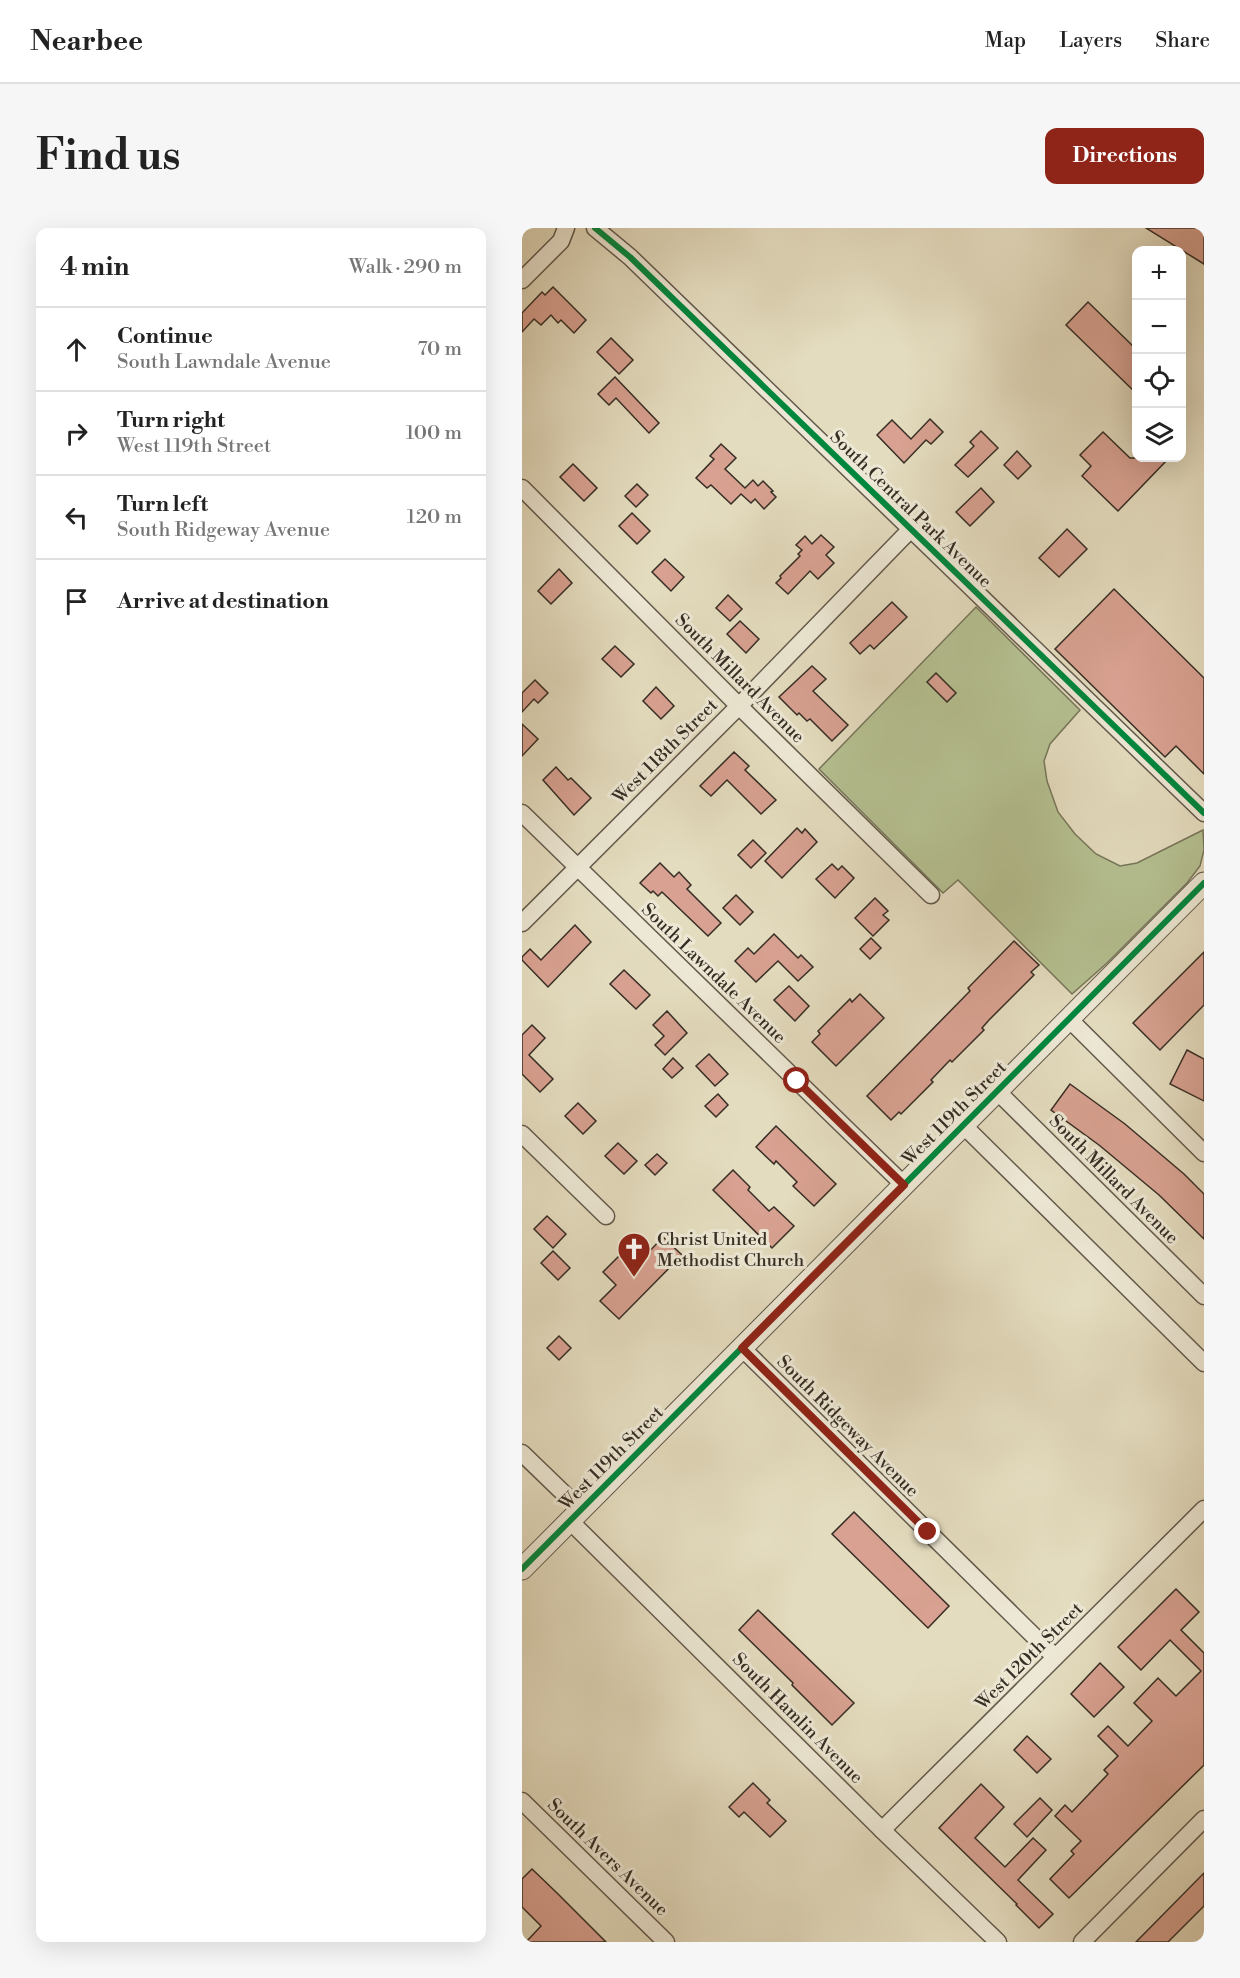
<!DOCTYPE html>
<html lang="en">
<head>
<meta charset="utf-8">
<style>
	body { margin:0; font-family:"Libre Bodoni",serif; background:#f6f6f6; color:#222 }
	.controls { position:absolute; right:18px; top:18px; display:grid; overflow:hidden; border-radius:12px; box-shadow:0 6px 24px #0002 }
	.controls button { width:54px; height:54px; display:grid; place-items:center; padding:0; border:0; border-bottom:2px solid #e0e0e0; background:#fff; color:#222; font:30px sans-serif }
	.stop { position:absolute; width:18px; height:18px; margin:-14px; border:4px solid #8f2418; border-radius:50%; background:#fff }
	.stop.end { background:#8f2418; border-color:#fff; box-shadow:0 2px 6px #0008 }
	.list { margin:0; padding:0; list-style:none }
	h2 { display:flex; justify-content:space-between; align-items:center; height:78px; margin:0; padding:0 24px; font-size:26px }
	h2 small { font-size:20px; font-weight:400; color:#767676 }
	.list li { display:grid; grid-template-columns:39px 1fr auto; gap:18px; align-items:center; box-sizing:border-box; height:84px; padding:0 24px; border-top:2px solid #e0e0e0 }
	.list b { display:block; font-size:22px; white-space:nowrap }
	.list p { margin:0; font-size:20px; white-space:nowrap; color:#767676 }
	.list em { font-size:20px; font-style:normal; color:#767676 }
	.icon { flex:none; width:33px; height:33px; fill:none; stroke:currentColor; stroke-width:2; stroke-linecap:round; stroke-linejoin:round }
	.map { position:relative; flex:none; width:682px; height:1714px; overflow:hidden; border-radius:12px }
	header { display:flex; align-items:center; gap:36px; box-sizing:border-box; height:84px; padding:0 30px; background:#fff; border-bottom:2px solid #e0e0e0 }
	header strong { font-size:28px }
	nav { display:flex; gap:33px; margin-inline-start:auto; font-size:21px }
	.intro { display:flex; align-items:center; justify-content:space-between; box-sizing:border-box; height:144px; padding:0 36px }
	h1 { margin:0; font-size:42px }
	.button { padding:15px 27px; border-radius:12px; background:#8f2418; color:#fff; font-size:21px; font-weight:700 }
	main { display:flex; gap:36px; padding:0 36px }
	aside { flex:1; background:#fff; border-radius:12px; box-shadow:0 6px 24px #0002 }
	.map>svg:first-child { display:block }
	.green { fill:#b5c091; stroke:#76765a; stroke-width:1.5 }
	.building { fill:#d8a191; stroke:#362d24; stroke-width:1.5 }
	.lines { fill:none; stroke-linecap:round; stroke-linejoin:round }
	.minor-casing { stroke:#62594b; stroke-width:19 }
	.tertiary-casing { stroke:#62594b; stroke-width:23 }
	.minor { stroke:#ede8d5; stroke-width:16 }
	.tertiary { stroke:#ede8d5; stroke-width:21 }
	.cycleway-casing { stroke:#ede8d5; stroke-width:10 }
	.cycleway { stroke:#00873e; stroke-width:6 }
	.route { stroke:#8f2418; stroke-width:8 }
	.labels { text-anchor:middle; stroke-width:6; stroke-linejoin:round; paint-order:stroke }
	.street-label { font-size:18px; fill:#362d24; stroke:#ede8d5 }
	.poi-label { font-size:18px; fill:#362d24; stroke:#ede8d5; text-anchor:start }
</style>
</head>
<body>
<header>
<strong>Nearbee</strong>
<nav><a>Map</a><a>Layers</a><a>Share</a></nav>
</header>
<div class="intro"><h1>Find us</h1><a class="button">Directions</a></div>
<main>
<aside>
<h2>4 min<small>Walk · 290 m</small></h2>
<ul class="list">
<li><svg class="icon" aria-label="ahead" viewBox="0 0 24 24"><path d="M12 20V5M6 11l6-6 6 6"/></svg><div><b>Continue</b><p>South Lawndale Avenue</p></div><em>70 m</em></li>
<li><svg class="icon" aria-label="right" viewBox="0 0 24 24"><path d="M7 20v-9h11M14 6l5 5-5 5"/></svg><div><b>Turn right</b><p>West 119th Street</p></div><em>100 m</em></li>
<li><svg class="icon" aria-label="left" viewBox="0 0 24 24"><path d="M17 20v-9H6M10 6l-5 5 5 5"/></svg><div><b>Turn left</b><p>South Ridgeway Avenue</p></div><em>120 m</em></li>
<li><svg class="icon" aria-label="arrive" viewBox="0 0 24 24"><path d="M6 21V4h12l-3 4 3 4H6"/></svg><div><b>Arrive at destination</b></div></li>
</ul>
</aside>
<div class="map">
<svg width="682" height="1714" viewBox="0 0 682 1714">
	<rect width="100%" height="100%" fill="#e4dcbf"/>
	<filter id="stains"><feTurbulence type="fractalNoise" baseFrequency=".00333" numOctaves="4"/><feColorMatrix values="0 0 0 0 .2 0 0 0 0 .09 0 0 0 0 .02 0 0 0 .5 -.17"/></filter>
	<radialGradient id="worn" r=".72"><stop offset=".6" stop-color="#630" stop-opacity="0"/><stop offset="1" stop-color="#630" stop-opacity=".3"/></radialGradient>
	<path class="green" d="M454,379L558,482L528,516L522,533L525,553L536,584L553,606L574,626L598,638L615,635L681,602L682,622L678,638L665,655L585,735L550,766L436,652L421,665L297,541Z"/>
	<g class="building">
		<path d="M624,0H682V36Z"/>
		<path d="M31,59L64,92L52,105L39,92L36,95L29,87L19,97L12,91L0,104V85L20,64L23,67Z"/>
		<path d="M566,74L615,122V166L544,97Z"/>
		<path d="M89,110L111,132L97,146L75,124Z"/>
		<path d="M93,149L137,195L127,205L94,170L87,177L76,166Z"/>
		<path d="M408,191L421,204L409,216L404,212L382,235L355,207L370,192L389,211Z"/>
		<path d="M459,203L476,220L446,249L433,237L452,218L448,214Z"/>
		<path d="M581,204L608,230H647L596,283L560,248L569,238L558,227Z"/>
		<path d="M199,216L214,230L203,241L223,260L231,252L236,258L241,253L251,263L249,264L254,269L242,281L233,271L229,275L219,266L209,276L189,257L185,260L174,250L192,231L188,228Z"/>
		<path d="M495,223L509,238L496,251L482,237Z"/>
		<path d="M51,236L75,260L62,273L38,249Z"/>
		<path d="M115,256L126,267L114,279L103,268Z"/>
		<path d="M459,260L472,274L448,298L434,284Z"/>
		<path d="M110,285L128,303L115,316L97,298Z"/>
		<path d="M545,301L565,321L537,349L517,330Z"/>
		<path d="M299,307L312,319L304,327L312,335L296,351L288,343L266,366L254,355L259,350L258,348L278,328L276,326L280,322L274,317L283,308L290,316Z"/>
		<path d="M143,331L162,349L149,363L130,344Z"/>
		<path d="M37,341L50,355L29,376L16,363Z"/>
		<path d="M592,361L682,450V546L654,518L643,529L533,421Z"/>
		<path d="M206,367L220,381L208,393L194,380Z"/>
		<path d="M370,374L385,389L352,421L348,417L338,426L328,415Z"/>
		<path d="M218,393L237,411L224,425L205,406Z"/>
		<path d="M93,418L112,436L99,449L80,431Z"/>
		<path d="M290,438L304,451L291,463L326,497L310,513L288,491L285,493L277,485L275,487L257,469Z"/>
		<path d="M414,445L434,465L425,474L405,454Z"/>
		<path d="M13,452L26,465L16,475L12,471L0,484V465Z"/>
		<path d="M134,459L152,478L139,491L121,473Z"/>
		<path d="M0,496L16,511L0,528Z"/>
		<path d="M212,524L227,538L223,542L254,572L239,586L205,552L189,568L178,558Z"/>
		<path d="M34,539L46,552L49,550L69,570L52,587L21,552Z"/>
		<path d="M275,600L280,605L283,601L295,614L260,650L243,633Z"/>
		<path d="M231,612L244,625L229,640L216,627Z"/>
		<path d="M138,635L152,649L157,644L169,657L165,661L199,695L186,708L140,664L136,668L131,663L129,665L118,655Z"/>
		<path d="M310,636L316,642L320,638L332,650L313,670L294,651Z"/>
		<path d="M214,667L231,684L218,697L201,680Z"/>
		<path d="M353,670L366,683L361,687L367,692L351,708L333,690Z"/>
		<path d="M53,697L69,714L26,759L0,732V729L8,721L19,732Z"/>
		<path d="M252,706L276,730L279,727L291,739L276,753L256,733L234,754L213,733L226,720L232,726Z"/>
		<path d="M349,710L359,720L348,731L338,721Z"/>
		<path d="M492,713L517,737L509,744L512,747L467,792L460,800L462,802L430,834L428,832L409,852L411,854L379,886L377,884L369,892L345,868L448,763L446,760Z"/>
		<path d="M682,724V777L638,822L611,795Z"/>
		<path d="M102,742L128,767L114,781L88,756Z"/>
		<path d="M267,758L287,778L273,793L252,772Z"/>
		<path d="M338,766L362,790L314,838L290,814L298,806L296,803L328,771L330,774Z"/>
		<path d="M145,783L165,805L143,827L133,817L142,808L131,797Z"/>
		<path d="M10,797L23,810L7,827L31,851L18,864L0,846V807Z"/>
		<path d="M665,822L682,831V873L648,856Z"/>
		<path d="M187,826L206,846L193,858L174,838Z"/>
		<path d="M151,830L161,840L150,850L141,841Z"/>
		<path d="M548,856L603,896L662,946L682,966V1011L637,967L577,917L529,882Z"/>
		<path d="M196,866L206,877L194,889L183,878Z"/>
		<path d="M56,875L74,893L61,906L43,888Z"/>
		<path d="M254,898L314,956L292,978L271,958L275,954L254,933L252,936L234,919Z"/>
		<path d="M96,915L115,933L102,946L83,928Z"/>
		<path d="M135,926L145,935L133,947L123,937Z"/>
		<path d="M211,942L228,959L226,962L247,983L252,979L272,998L250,1020L191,962Z"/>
		<path d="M25,988L44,1006L31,1020L12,1001Z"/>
		<path d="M141,1009L160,1027L97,1091L78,1073L94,1057L81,1044L110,1015L123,1028Z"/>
		<path d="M31,1023L48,1040L36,1052L19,1035Z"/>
		<path d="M37,1108L49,1120L37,1132L25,1120Z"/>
		<path d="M332,1284L427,1378L406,1400L310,1306Z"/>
		<path d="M654,1361L677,1384L659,1402L682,1425V1537L547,1670L528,1651L552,1626L549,1623L559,1613L533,1588L543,1577L550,1584L586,1546L582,1542L596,1528L576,1508L586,1498L606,1518L630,1493L612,1475L636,1450L654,1468L679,1443L648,1412L619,1442L596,1419Z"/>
		<path d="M236,1382L332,1475L310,1497L270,1457L271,1455L217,1402Z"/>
		<path d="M578,1435L602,1459L572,1489L549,1466Z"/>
		<path d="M505,1508L529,1531L515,1545L492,1522Z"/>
		<path d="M231,1555L248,1572L245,1575L264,1593L248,1609L222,1584L217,1589L207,1579Z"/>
		<path d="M459,1556L482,1579L453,1610L483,1639L511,1610L524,1622L496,1652L531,1686L517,1700L494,1677L495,1676L417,1600Z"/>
		<path d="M518,1570L530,1582L505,1609L492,1596Z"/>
		<path d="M10,1641L35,1665L84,1714H4L19,1698L0,1679V1651Z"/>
		<path d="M682,1645V1678L646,1714H614Z"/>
	</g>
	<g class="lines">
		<g class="minor-casing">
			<g id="minor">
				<path d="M73,0L108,29L682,585"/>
				<path d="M0,52L39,13L44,0"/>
				<path d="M0,260L217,478L409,667"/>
				<path d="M0,585L382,957"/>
				<path d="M0,695L217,478L388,302"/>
				<path d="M547,791L682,925"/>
				<path d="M475,863L682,1068"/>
				<path d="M441,897L682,1135"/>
				<path d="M0,906L84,988"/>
				<path d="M220,1120L533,1429"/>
				<path d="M0,1225L59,1282"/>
				<path d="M48,1293L360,1602L476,1714"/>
				<path d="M0,1573L144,1714"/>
				<path d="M360,1602L682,1281"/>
				<path d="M560,1714L682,1591"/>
			</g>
		</g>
		<g class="tertiary-casing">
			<path id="tertiary" d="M0,1341L682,655"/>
		</g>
		<use href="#minor" class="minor"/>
		<use href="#tertiary" class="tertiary"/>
		<g class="cycleway-casing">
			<g id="cycleway">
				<path d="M73,0L108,29L682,585"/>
				<path d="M0,1341L682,655"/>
			</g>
		</g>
		<use href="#cycleway" class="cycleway"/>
	</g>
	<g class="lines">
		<path class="route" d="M275,853L382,957L220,1120L406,1304"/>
	</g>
	<defs>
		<g id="church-pin" transform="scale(1.725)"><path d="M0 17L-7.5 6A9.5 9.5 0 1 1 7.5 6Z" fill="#8f2418" stroke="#ede8d5"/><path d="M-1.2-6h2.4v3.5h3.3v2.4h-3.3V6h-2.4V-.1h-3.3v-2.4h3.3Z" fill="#fff"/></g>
	</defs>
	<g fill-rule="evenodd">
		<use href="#church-pin" x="112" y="1021"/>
	</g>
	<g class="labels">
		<g class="street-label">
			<text transform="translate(389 281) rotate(44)" y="6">South Central Park Avenue</text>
			<text transform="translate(218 450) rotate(45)" y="6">South Millard Avenue</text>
			<text transform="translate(143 523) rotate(-45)" y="6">West 118th Street</text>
			<text transform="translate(192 745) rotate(44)" y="6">South Lawndale Avenue</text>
			<text transform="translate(432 885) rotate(-45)" y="6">West 119th Street</text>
			<text transform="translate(592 951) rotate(45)" y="6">South Millard Avenue</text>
			<text transform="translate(326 1198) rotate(45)" y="6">South Ridgeway Avenue</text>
			<text transform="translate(89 1230) rotate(-45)" y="6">West 119th Street</text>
			<text transform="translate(507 1428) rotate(-45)" y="6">West 120th Street</text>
			<text transform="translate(276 1490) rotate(45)" y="6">South Hamlin Avenue</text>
			<text transform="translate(86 1629) rotate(44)" y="6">South Avers Avenue</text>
		</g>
		<g class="poi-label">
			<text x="135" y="1017">Christ United<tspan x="135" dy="21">Methodist Church</tspan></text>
		</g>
	</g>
	<rect width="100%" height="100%" filter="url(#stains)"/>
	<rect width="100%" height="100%" fill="url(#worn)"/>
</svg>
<div class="controls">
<button>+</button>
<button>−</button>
<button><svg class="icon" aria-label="locate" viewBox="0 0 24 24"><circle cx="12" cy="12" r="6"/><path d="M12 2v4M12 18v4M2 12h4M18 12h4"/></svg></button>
<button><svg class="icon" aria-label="layers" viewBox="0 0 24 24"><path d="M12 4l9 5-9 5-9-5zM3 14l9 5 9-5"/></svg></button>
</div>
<div class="stop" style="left:275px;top:853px"></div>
<div class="stop end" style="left:406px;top:1304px"></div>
</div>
</main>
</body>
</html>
